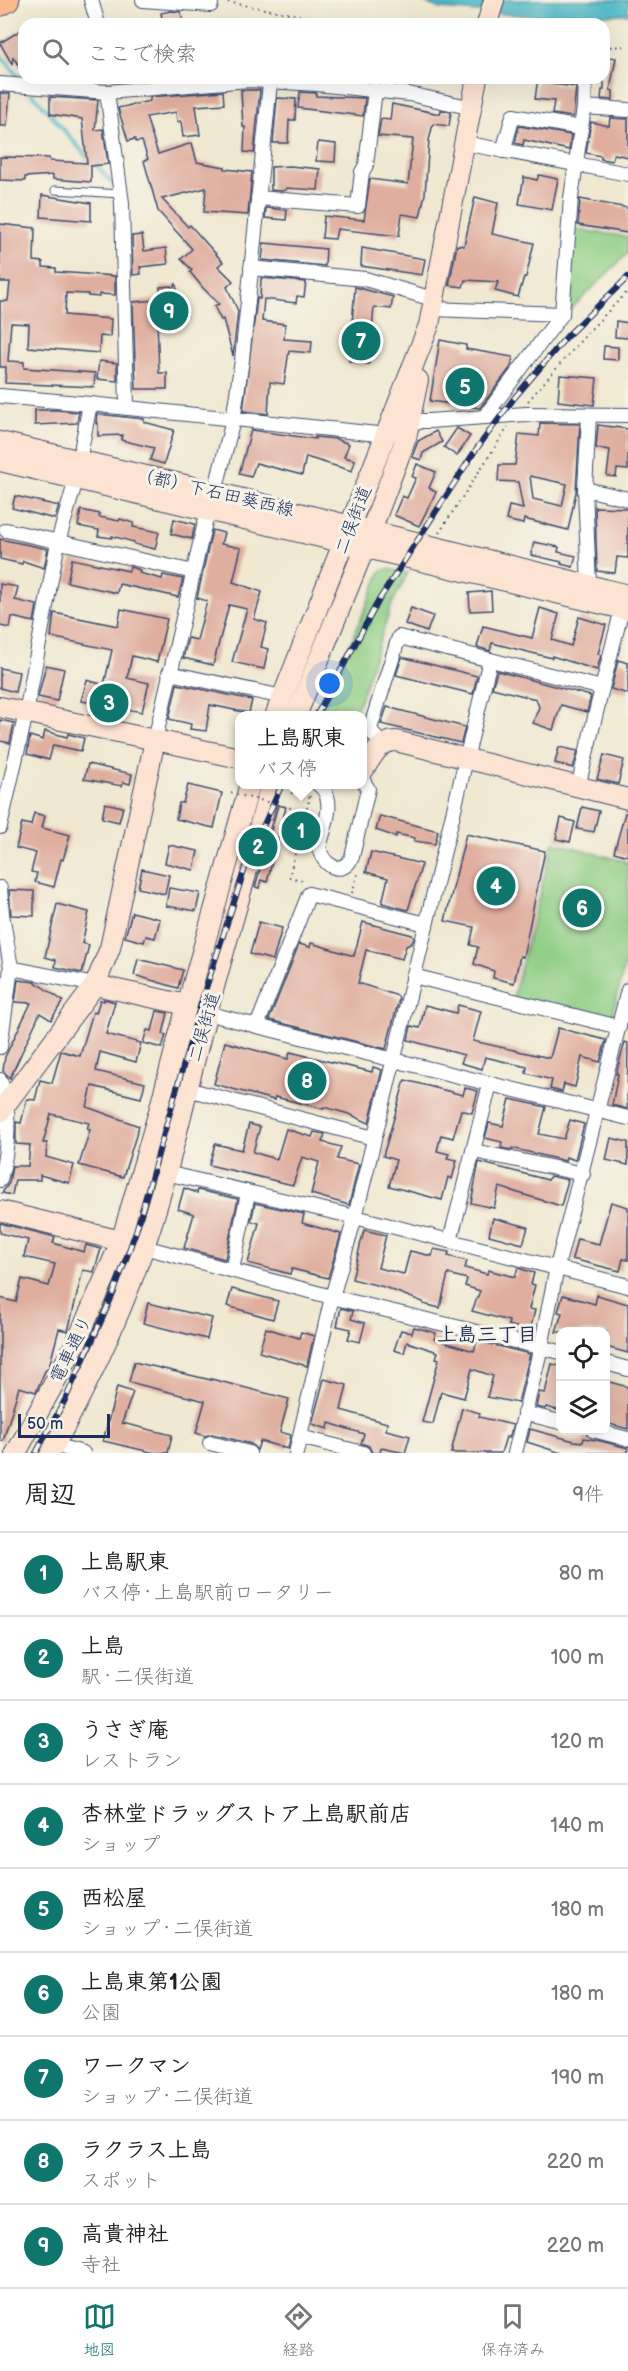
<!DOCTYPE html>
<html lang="ja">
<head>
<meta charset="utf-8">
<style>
	body { margin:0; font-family:"Balsamiq Sans","Klee One",sans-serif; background:#f2f2f2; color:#222 }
	.controls { position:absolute; right:18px; bottom:18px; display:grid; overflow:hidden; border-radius:12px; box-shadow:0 6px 24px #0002 }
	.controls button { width:54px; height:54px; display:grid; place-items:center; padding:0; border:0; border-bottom:2px solid #e0e0e0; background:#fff; color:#222; font:30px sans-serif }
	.scale { position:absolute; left:18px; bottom:15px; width:92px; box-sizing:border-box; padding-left:6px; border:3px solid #1b2f5e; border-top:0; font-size:16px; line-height:21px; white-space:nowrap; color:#1b2f5e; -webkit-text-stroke:4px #f7f3e8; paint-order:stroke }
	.you { position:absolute; left:330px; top:684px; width:21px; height:21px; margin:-15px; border:4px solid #fff; border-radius:50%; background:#1a73e8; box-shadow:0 0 0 9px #1a73e833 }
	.badge { display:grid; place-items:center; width:39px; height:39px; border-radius:50%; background:#0f766e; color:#fff; font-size:20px; font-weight:700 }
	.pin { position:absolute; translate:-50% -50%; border:3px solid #fff; box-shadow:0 2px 6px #0006 }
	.popup { position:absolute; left:235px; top:711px; width:132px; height:78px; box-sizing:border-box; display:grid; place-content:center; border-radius:12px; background:#fff; filter:drop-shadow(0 2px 4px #0005); font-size:20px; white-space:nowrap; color:#767676 }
	.popup b { font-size:22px; color:#222 }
	.popup::after { content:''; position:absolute; left:50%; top:100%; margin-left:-12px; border:12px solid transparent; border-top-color:#fff }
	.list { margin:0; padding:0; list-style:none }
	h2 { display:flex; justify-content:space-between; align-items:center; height:78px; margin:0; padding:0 24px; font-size:26px }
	h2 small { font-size:20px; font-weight:400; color:#767676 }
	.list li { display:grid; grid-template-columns:39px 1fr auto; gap:18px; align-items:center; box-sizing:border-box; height:84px; padding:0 24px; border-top:2px solid #e0e0e0 }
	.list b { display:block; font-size:22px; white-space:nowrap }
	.list p { margin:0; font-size:20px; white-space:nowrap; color:#767676 }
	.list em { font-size:20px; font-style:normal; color:#767676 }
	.icon { flex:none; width:33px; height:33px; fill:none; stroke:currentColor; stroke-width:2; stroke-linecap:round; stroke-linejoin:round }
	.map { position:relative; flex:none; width:628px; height:1453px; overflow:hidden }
	.search { position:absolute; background:#fff; box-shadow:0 6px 24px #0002; left:18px; right:18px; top:18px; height:66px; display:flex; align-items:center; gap:15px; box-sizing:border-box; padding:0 21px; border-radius:18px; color:#767676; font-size:22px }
	.sheet { height:834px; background:#fff }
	nav { display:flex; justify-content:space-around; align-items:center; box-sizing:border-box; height:84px; border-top:2px solid #e0e0e0; background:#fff; font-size:16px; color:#767676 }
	nav a { display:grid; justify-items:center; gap:3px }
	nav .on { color:#0f766e }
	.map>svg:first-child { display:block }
	.green { fill:#8fce85; stroke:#557e72; stroke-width:1.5 }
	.water { fill:#49b7c4; stroke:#327391; stroke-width:1.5 }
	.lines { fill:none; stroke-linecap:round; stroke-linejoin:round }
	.stream { stroke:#49b7c4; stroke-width:4 }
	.building { fill:#dfae9f; fill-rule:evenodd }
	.lane-casing { stroke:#3b4b6f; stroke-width:9 }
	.street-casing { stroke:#3b4b6f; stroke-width:16 }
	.secondary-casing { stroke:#3b4b6f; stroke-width:22 }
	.highway-casing { stroke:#3b4b6f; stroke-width:26 }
	.path { stroke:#3b4b6f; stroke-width:2; stroke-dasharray:1.5 4.5; stroke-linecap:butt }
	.lane { stroke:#fff; stroke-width:7 }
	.street { stroke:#fff; stroke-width:14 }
	.secondary { stroke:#fde3d1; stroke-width:20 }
	.highway { stroke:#fbba8d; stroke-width:24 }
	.rail-casing { stroke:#1b2f5e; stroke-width:6 }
	.rail { stroke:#f7f3e8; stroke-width:4; stroke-dasharray:11; stroke-linecap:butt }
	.path-bridge { stroke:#3b4b6f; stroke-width:2; stroke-dasharray:1.5 4.5; stroke-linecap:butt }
	.labels { text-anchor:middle; stroke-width:6; stroke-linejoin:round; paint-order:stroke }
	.street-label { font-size:18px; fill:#1b2f5e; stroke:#f7f3e8 }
	.neighbourhood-label { font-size:20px; font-weight:bold; fill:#1b2f5e; stroke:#f7f3e8 }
</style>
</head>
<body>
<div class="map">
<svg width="628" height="1453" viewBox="0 0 628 1453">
	<rect width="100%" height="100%" fill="#f7f3e8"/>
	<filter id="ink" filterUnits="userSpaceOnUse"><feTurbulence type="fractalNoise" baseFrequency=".0167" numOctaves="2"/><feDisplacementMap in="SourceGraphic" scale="12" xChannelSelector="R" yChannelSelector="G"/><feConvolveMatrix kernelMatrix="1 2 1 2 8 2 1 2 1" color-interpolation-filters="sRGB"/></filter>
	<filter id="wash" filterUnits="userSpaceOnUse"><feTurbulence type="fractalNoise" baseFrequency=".008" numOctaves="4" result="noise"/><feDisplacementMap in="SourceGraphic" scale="24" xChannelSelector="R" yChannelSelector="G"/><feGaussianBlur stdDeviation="1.35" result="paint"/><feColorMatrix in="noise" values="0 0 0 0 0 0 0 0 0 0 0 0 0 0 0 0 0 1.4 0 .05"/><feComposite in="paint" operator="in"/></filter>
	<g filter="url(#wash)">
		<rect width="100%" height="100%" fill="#f0e8d0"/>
		<g class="green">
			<path d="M573,229L628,237V253L570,310L567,307Z"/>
			<path d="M388,569L408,573L392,604L355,715H320L381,571Z"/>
			<path d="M553,842L628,862V953L612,1015L602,1021L513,998Z"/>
		</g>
		<path class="water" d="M419,0H628V14L543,17L440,9Z"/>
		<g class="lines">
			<g class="stream">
				<path d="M0,54L20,79"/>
				<path d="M32,93L88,158"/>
				<path d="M94,163L114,185"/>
			</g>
		</g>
		<g id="blocks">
			<g class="building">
				<path d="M171,11L181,12L183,24H163L161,13Z"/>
				<path d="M24,28V73L13,57L12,64L0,43Z"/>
				<path d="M604,56L616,58L610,90L613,91V100L601,99L602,90H604Z"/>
				<path d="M538,78H553L552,84L576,87L573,117L552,114L554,101L535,99Z"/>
				<path d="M241,90H260L254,153L244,152L245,127H243Z"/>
				<path d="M223,91L224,104L196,106L200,135L183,137L181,121L177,122L176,112L146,117L158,154L192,143L197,162L225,167V169L252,172L248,215L204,212L206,188L162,199L188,227L190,225L223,262L218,266L233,281L227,287L238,311L233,356L223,319L221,320L214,306L219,304L203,288L190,272L192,270L181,259L192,249L158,211L144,161L148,159L142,141L136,142L135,139L128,141L118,108L150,101V97Z"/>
				<path d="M300,92L316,93V96L365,98L363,116L298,108Z"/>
				<path d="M0,93L10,94L7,126H0Z"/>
				<path d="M50,97L98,100L95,130L103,129L108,164L91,166V182L53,179V175L25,177V181L0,180V157L49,158L50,161L87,163L82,119L50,114Z"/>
				<path d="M277,98L296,99L295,120H289L288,143H273Z"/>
				<path d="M392,104L440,114L441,110L451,112L449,126L433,124L429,140L425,194L420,217L402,214L399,236L337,229L335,239L322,238L324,216L364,220L370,179L408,184L413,139L378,136L381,119L390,120Z"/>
				<path d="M610,118L628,119V157L614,154L612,161L601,159V156L586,153L591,122L609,126Z"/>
				<path d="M519,126L571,135L569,150L524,140L523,145L515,143Z"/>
				<path d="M318,142L336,144L335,162L316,161Z"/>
				<path d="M290,166L320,169L318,190L286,188V190L280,191L271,190V167Z"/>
				<path d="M539,175L558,179L552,210L519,204L524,177L537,180Z"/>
				<path d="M42,195L91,203V221L41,217Z"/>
				<path d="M475,197L498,203L492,234L534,243L526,277H524L518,297L495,291L498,282L465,280L463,287L449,285L457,245L464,246Z"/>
				<path d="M580,199L628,208V233L578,225Z"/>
				<path d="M266,208L287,210L286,220L265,218Z"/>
				<path d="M0,224L35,228L34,261L43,262V267L56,268V272L115,276V295L99,294V297L88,296V294L66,293L65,315L111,319L110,337L100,336L99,353L28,347L29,324L11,323L8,361L24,362V368L95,373L94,387L5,383L6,367H0V301H8L10,282H0Z"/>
				<path d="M142,235L144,251L166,248L168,264L140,267L141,274L133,275L132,236Z"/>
				<path d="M264,243L326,249L325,266L262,260Z"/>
				<path d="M362,248L425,259L422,275L361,266Z"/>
				<path d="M261,278L306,282L304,297L297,296L296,303L264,299L262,321L285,324L284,339L312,341L311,353L289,351L284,384L270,382L268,414L243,411L257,298L260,299Z"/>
				<path d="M176,284L178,298L180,297L182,313L176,314V318L157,320L159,373H167V389H136L133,302L158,300L161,299L160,287L171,286V289Z"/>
				<path d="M355,287L393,297L391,309L374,307L369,364L349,361Z"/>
				<path d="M616,321L628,323V338L615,337Z"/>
				<path d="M440,340L466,345V349L513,357L511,367L480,408L430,401Z"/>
				<path d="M604,346L618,347V360L603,359Z"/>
				<path d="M99,361L117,363V381L97,379Z"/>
				<path d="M560,375L597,378L594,405L558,401Z"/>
				<path d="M35,410H57L79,412L77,423L35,425Z"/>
				<path d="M97,414L144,419V422L174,430L164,464L150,460L154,448L121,440L122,435L98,436V423H96Z"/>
				<path d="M540,423L580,424L576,492L568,530L524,519L523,524L506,520L509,506L523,509L518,482L498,481L499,465H515L519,434L539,436ZM530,476L567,484L562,506L533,499Z"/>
				<path d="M598,425L628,429V470L617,469L616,477L607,476L610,450L596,448Z"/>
				<path d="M457,428L470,436L457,456L444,447Z"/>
				<path d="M251,430L315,439V437L336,439L349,444L344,457L355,460L352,471L306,457L302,475L256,463L251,477L239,474Z"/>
				<path d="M436,431L442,442L423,453L421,460L412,457L418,441Z"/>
				<path d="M417,464L436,472L429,488L436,492L419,526L394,515L402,496L407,498L416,478L412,477Z"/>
				<path d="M15,496L59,506L55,519L12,508Z"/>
				<path d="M595,507L628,508V558L617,557L615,573L597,571Z"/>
				<path d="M81,510L100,514L99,517L119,521L120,519L134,523L133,527L159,532L155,549L134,544V542L112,536V538L98,536L99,530L78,526Z"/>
				<path d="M174,519L195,524L192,539L171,534Z"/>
				<path d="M212,530L224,533L221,544L241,548L233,582L262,592L254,619L267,623L261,647L268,649L264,669L232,662L247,609L229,605L213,665L183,658L188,638L197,640L207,601L197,598Z"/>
				<path d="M0,539L48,549L44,568L23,561L22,564L0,559Z"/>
				<path d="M534,542L559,547L558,552L576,556L573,567L561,564L562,562L531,555Z"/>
				<path d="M72,559L129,571L130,567L140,570L139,573L162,579L163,575L183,579L178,597L119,584L117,593L67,582Z"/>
				<path d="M0,584L18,587L15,600L37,605L34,622L12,617L10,628L0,626Z"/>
				<path d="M491,591L492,610L470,611L469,593Z"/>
				<path d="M411,608L433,616L427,632L405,624Z"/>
				<path d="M540,608L559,614L552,640L571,646L579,617L606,625L598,654L601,655L597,670L552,656V658L492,643L490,651L477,647L483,626L532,638Z"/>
				<path d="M121,609L167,619L157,662L132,656L127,678L149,683L142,712L81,701L87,680L104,685L112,650L51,637L54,613L118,626Z"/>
				<path d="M402,657L477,676L473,694L396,675Z"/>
				<path d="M618,660L628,663V694L611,689Z"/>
				<path d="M46,665L64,669L57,701L38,697Z"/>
				<path d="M0,668L19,672L15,692L0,688Z"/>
				<path d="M497,671L591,696L587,712L561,705L553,730L533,723L539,707L536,699L492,688Z"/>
				<path d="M177,684L252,700L249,713L210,705L206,731L190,729L191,724L169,719Z"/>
				<path d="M387,707L465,727L461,743L381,724Z"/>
				<path d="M0,720L14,723L10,743L0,741Z"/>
				<path d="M45,731L67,737L68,734L84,738L81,751L53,745L49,760L27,754L30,736L43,740Z"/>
				<path d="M559,747L578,751L573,768L555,763Z"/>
				<path d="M604,755L624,760L618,784L597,779Z"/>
				<path d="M88,764L132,774L130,784L123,782L122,786L84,779Z"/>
				<path d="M188,785L222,793L214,828L176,819L179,803H183Z"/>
				<path d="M105,803L123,807L119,822L102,818Z"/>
				<path d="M278,805L286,807L267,882L261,880L259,888L255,887Z"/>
				<path d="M582,807L599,811L594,832L577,829Z"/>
				<path d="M34,813L45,816L42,828L70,835L63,860L61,859L54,887L35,882L37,873L31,872L36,853L16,848L22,823L31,825Z"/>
				<path d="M625,813H628V856L614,852Z"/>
				<path d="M380,816L438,831L435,844L414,841L415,838L396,834V837L376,830Z"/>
				<path d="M561,818L575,822L570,842L556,839Z"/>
				<path d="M466,834L545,851L523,957L520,956L514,983L493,978L494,971L474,964L478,947L470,945L474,927L445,921Z"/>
				<path d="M169,845L198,851L194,870L165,863Z"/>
				<path d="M371,852L422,864L408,910L382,903L388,878L366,872Z"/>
				<path d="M142,869L169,875L165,894L138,888Z"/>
				<path d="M169,888L200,893L196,911L166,906Z"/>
				<path d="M9,890L34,891V916L11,915Z"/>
				<path d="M57,904L89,912L82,943L89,945L82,973L55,967L56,960L45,957Z"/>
				<path d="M132,912L160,919L155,938L146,936L144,942L125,937Z"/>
				<path d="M259,922L282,928L273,960L250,954Z"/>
				<path d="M363,922L412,935L414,938L412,943L406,946L402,959L366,950L358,983L398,996L399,999L386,1049L269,1020L299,944L310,947L311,943L354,956Z"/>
				<path d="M138,959L183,970L178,988L134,975Z"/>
				<path d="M18,980L35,982L63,1001L51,1020L40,1013L10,1078L3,1071L5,1057L31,1003L15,1002Z"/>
				<path d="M104,999L115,1002L106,1034L141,1043L136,1062L100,1052L96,1071L145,1083L141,1098L92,1086L87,1107L139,1126L123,1177L79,1165L90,1130L87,1129L89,1123L51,1114L43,1143H47L46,1157L74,1165L69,1183L40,1175V1180H15L12,1195L2,1193L9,1183L12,1166H28L30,1145L16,1144V1122L21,1123L27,1099L35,1100L40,1080L52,1083L61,1051L80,1056L93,1012L96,1013L100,1000L104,1001Z"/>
				<path d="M425,1005L456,1013L458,1005L481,1011L473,1041L550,1058L558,1028L606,1040L600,1062L582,1057L575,1087L564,1084L562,1092L550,1089L552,1080L526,1073L527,1067L485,1057L482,1069L461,1063L464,1055L408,1040L411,1026L420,1028Z"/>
				<path d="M157,1011L168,1013L163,1034L166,1035L162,1048L143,1043L147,1030L152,1031Z"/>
				<path d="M225,1042L288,1059L290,1052L372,1072L373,1067L382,1070L369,1123L349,1114L324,1107V1109L275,1097L274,1100L214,1084Z"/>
				<path d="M625,1042L628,1043L627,1109L612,1105L618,1074H616Z"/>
				<path d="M405,1080L463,1095L465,1088L478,1091L472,1113L461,1110L453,1138L441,1135L437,1151L449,1154L447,1158L457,1160L452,1179L448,1177L442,1200L389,1186L396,1160L383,1156Z"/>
				<path d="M510,1099L546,1107L539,1134L564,1139L570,1120L584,1124L575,1160L566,1157L565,1161L512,1148L511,1150L501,1148L502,1142L485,1138L489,1123L503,1126Z"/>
				<path d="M249,1124L260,1127L253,1152L272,1158L277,1159L286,1129L312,1137L314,1132L325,1134L322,1142L341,1147L337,1159L359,1164L349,1205L311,1194L319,1162L302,1157L293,1185L209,1165L215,1144L242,1150Z"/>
				<path d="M611,1138L628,1142V1165L606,1160Z"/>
				<path d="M479,1162L548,1180L550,1176L568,1180L561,1206L499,1187L494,1208L471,1203Z"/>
				<path d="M184,1188L197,1193L198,1190L238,1199L225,1259L184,1248L194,1214L178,1209Z"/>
				<path d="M611,1202L628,1207V1260L623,1259L620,1271L572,1259L577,1239L599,1244Z"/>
				<path d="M255,1203L304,1214L302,1223L341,1234L328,1278L292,1269L290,1274L248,1263L259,1223L251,1221Z"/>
				<path d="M493,1218L528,1227L523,1244L489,1235Z"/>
				<path d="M0,1223L55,1237L53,1243L84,1252L86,1245L101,1249L94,1272L83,1270L68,1331L59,1329L49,1367L45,1371L36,1392L19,1387L3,1441H0V1298L16,1302L22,1279L49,1286L55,1264L24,1257L28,1240L0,1233Z"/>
				<path d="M364,1230L386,1235L378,1268L404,1274L410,1251L432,1256L434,1249L449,1252L448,1256L467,1261L465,1268L487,1274L488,1270L515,1277L518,1268L534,1273L531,1284L535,1285L529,1309L535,1310L530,1331L508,1325L509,1321L472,1311L480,1291L465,1286L467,1279L448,1274L440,1308L423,1304V1302L384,1287L352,1279Z"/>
				<path d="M232,1289L278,1301L273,1319L227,1306Z"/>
				<path d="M563,1295L595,1304L597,1295L628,1304V1353L606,1347V1332H556L562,1313L558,1312Z"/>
				<path d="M148,1303L212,1318L207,1339L143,1323Z"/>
				<path d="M341,1308L353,1311L351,1319L365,1323L360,1342L348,1339L351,1329L337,1326Z"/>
				<path d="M414,1327L436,1333L434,1339L474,1351L477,1341L530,1354L518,1403L487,1397L493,1376L472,1369L464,1398L441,1392L433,1424L422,1422L439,1359L436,1358L438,1352L407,1342L404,1353L394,1350L401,1330L412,1333Z"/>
				<path d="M266,1328L299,1338L301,1332L314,1336L307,1366L259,1352Z"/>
				<path d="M134,1362L211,1380V1379L289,1399L280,1432L291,1435L288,1449L260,1441L257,1450L251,1444L212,1434L205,1436L196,1433L205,1401L129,1382Z"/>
				<path d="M552,1364L561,1366V1411L546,1407L545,1409L536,1407L539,1392L545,1393Z"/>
				<path d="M324,1379L347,1385L341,1410L387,1423L386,1430L410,1436L405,1453L381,1448L380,1453H372L369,1446L361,1443L364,1434L329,1423L328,1429L312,1424Z"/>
				<path d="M606,1381L628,1387V1429L606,1423Z"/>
				<path d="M117,1387L133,1392L122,1423L172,1435L168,1453H155L103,1441Z"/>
				<path d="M462,1408L480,1413L479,1417L513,1425L509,1438L506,1437L501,1453H451Z"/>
				<path d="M530,1429L574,1441L583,1442L584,1438L601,1441L628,1448V1453H561L527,1442Z"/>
			</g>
		</g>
	</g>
	<g filter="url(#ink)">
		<use href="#blocks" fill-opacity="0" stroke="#3b4b6f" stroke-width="1.5"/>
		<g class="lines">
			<g class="lane-casing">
				<path id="lane" d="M55,190L121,194"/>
			</g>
			<g class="street-casing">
				<g id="street">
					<path d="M91,0L98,24"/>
					<path d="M143,0L211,5"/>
					<path d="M0,84L107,92L249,80L317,84L409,94L473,108"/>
					<path d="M107,92L122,203L127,408"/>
					<path d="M584,107L585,78"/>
					<path d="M464,143L628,174"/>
					<path d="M503,151L513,116L581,128"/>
					<path d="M258,198L358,206L362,172L366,165L375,90"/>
					<path d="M251,268L365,279L433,299"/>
					<path d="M433,309L562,314"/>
					<path d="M0,396L90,404"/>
					<path d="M485,416L562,314L571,198L584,107L628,110"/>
					<path d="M79,461L90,404L387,435L421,421H429L526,414L628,415"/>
					<path d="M585,489L589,416"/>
					<path d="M215,492L233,420L242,360L270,83"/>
					<path d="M6,530L194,572"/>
					<path d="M589,586L585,489L628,499"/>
					<path d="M169,673L283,697"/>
					<path d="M602,688L622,609"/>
					<path d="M155,740L208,509"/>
					<path d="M381,745L370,729L399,637L602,688L578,787"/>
					<path d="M318,784C338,798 324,828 319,847C322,865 342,878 352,857L368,789L362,779"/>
					<path d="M0,827L26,713L58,542L76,480"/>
					<path d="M0,888L2,914L11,968L0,1047"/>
					<path d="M11,968L95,985"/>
					<path d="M413,976L619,1027"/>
					<path d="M207,1013L257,1026L309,894L426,924"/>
					<path d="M257,1026L628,1118"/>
					<path d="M0,1080C12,1110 8,1149 0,1180"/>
					<path d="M187,1089L374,1138"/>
					<path d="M474,1151L583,1174"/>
					<path d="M166,1173L355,1217L628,1286"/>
					<path d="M450,1241L490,1084"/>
					<path d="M144,1247L332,1297L560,1352"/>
					<path d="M232,1270L248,1193"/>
					<path d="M606,1363L628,1369"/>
					<path d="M524,1413L560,1422"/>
					<path d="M593,1430L628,1439"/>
					<path d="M300,1437L363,1453"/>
					<path d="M210,1443L249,1453"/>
					<path d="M54,1445L83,1453"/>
					<path d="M296,1453L332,1297L355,1217L388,1083L490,660"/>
					<path d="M515,1453L541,1347L557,1267L628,990"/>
				</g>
			</g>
			<g class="secondary-casing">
				<g id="secondary">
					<path d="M487,24L494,0"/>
					<path d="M0,442L215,492L628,595"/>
					<path d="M0,461L628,610"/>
					<path d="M0,707L240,758"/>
					<path d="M275,716L429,325L477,78"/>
					<path d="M296,716L364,549L406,438L418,380"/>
					<path d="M362,772C372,758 378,741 396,741L628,799"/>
					<path d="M95,985L187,1005"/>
					<path d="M0,1112L95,985L110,948L155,740"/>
					<path d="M0,1211L133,1244"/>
					<path d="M16,1453L76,1343L121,1242L159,1111L187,1005L250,784"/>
					<path d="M50,1453C87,1387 119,1319 144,1247C170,1172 185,1093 206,1016C227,939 250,862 271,784"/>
				</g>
			</g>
			<g class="highway-casing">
				<path id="highway" d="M0,4L7,0"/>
			</g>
			<g class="path">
				<path d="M222,1L346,24"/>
				<path d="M604,47L628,46"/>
				<path d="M528,401L590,330L628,291"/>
				<path d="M439,533L508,427"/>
				<path d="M291,793L310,797L289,877L306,881"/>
				<path d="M287,839L295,809"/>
				<path d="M352,893L358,873"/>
			</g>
			<use href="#lane" class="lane"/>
			<use href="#street" class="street"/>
			<use href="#secondary" class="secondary"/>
			<use href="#highway" class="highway"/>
			<g class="rail-casing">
				<g id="rail">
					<path d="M316,716L379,600L475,451L515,397L568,335L628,277"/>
					<path d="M36,1453L65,1400L114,1292L136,1231L203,997L246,865L282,784"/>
				</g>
			</g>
			<use href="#rail" class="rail"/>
			<path class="path-bridge" d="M231,793L295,809"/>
		</g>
	</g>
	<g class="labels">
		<g class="street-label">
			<text transform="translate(215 492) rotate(13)" y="6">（都）下石田葵西線</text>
			<text transform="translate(353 520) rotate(-69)" y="6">二俣街道</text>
			<text transform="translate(204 1027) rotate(-74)" y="6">二俣街道</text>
			<text transform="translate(71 1349) rotate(-64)" y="6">電車通り</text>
		</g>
		<g class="neighbourhood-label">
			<text x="487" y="1341">上島三丁目</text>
		</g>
	</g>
</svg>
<div class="controls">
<button><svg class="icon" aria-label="locate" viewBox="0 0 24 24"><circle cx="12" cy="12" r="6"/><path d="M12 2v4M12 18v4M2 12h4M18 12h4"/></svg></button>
<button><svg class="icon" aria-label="layers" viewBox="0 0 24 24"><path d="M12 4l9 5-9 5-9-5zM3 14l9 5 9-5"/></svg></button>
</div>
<div class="scale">50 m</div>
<div class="you"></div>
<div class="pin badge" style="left:301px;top:831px">1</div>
<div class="popup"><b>上島駅東</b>バス停</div>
<div class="pin badge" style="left:258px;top:847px">2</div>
<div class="pin badge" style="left:109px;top:703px">3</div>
<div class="pin badge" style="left:496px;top:886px">4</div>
<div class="pin badge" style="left:465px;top:387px">5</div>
<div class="pin badge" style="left:582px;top:908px">6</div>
<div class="pin badge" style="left:361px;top:341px">7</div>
<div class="pin badge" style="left:307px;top:1081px">8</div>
<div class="pin badge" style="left:169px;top:311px">9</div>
<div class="search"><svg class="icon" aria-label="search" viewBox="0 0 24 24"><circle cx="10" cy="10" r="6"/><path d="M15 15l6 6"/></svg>ここで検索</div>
</div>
<section class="sheet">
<h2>周辺<small>9件</small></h2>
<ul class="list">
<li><span class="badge">1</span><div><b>上島駅東</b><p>バス停 · 上島駅前ロータリー</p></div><em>80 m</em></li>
<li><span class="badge">2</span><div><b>上島</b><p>駅 · 二俣街道</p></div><em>100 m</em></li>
<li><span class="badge">3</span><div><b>うさぎ庵</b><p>レストラン</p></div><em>120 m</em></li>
<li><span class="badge">4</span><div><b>杏林堂ドラッグストア上島駅前店</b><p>ショップ</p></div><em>140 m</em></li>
<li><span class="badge">5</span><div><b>西松屋</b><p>ショップ · 二俣街道</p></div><em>180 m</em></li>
<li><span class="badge">6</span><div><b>上島東第1公園</b><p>公園</p></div><em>180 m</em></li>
<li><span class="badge">7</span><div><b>ワークマン</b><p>ショップ · 二俣街道</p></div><em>190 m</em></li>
<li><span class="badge">8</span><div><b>ラクラス上島</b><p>スポット</p></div><em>220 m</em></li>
<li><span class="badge">9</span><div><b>高貴神社</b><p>寺社</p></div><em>220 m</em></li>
</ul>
</section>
<nav>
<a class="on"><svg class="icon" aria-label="map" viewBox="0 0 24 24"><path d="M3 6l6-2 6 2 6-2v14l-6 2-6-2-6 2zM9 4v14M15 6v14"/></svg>地図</a>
<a><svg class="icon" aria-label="directions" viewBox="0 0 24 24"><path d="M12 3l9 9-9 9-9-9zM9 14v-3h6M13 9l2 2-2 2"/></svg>経路</a>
<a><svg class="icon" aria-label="saved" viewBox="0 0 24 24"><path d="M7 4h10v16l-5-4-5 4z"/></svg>保存済み</a>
</nav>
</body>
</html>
